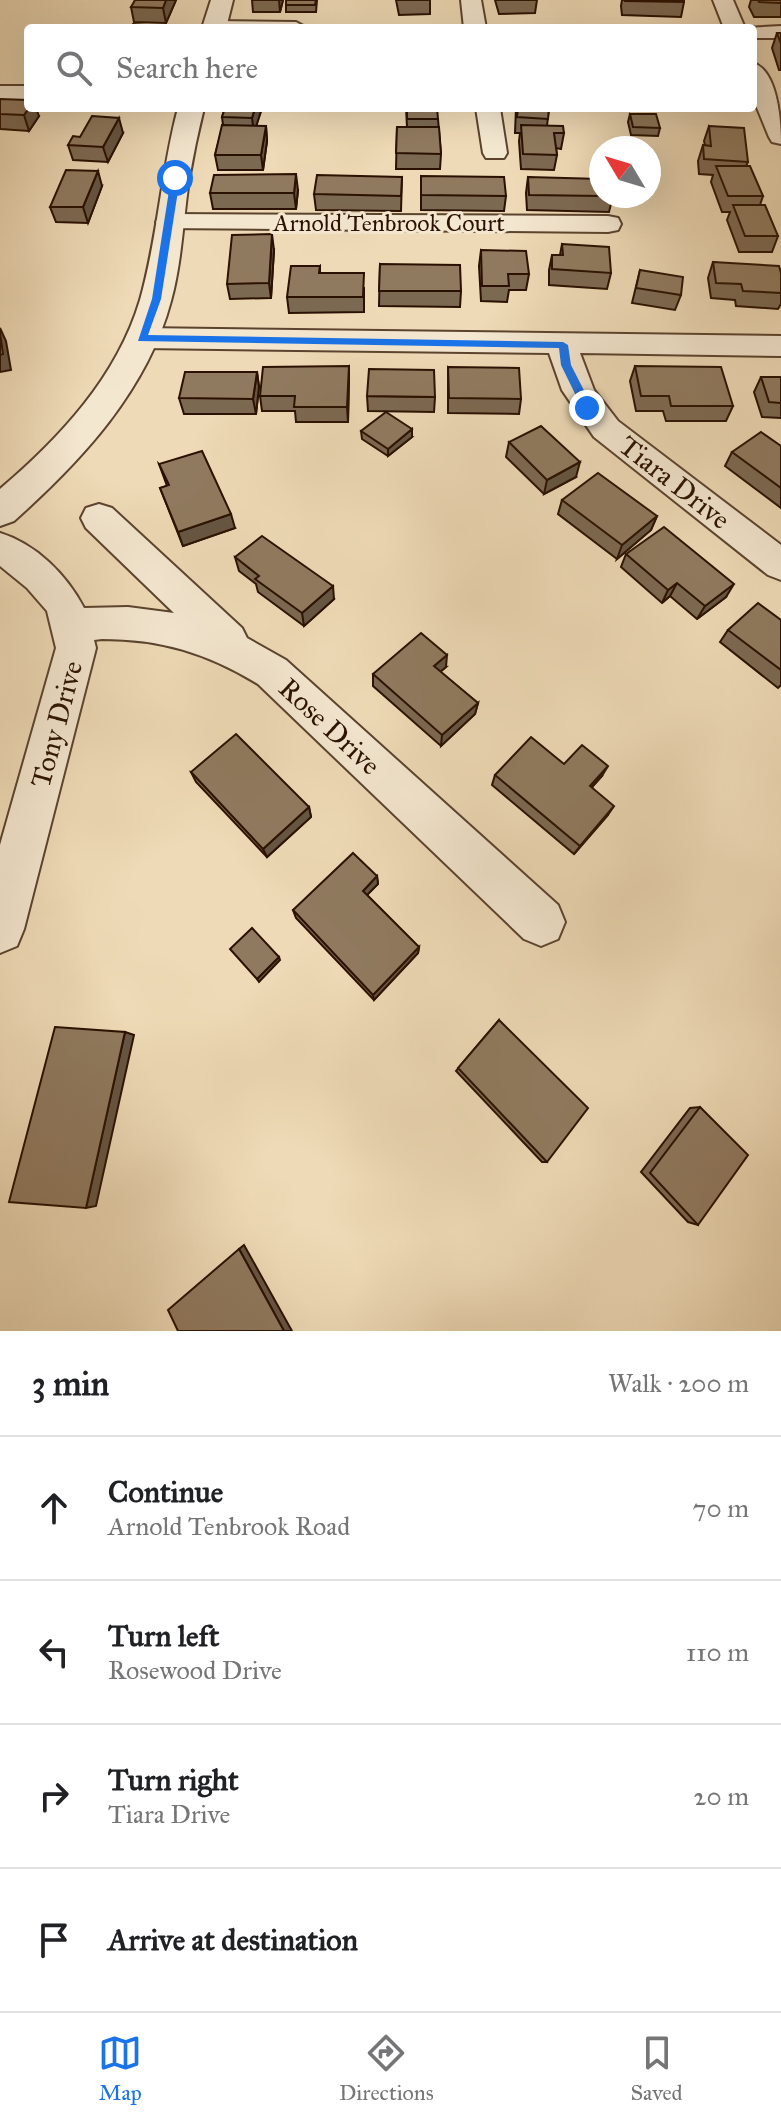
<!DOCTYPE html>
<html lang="en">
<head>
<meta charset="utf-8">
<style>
	body { margin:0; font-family:"IM FELL Great Primer",serif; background:#f2f2f2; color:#202124 }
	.compass { position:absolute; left:589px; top:136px; width:72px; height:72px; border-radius:50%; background:#fff; box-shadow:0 8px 32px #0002; rotate:308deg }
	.stop { position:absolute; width:24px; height:24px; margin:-18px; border:6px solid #1a73e8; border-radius:50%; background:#fff }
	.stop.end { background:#1a73e8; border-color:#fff; box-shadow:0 2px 8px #0008 }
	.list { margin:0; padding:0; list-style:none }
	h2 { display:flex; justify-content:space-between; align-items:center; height:104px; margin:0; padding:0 32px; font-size:34px }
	h2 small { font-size:26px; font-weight:400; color:#757577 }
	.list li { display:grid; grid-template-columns:52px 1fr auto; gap:24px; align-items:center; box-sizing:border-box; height:144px; padding:0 32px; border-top:2px solid #e0e0e0 }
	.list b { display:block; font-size:30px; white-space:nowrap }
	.list p { margin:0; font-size:26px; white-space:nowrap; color:#757577 }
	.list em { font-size:26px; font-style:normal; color:#757577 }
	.icon { flex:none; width:44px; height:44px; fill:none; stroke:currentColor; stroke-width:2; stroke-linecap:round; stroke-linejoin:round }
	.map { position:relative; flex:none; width:781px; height:1331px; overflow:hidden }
	.search { position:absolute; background:#fff; box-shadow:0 8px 32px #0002; left:24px; right:24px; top:24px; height:88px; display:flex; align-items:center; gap:20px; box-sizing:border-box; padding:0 28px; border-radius:8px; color:#757577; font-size:30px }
	.sheet { height:680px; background:#fff }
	nav { display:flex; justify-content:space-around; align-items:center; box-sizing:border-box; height:112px; border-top:2px solid #e0e0e0; background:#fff; font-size:22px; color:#757577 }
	nav a { display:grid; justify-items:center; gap:4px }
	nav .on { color:#1a73e8 }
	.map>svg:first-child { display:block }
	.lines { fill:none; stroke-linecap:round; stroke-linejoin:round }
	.minor-casing { stroke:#5b432e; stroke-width:4 }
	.tertiary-casing { stroke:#5b432e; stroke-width:4 }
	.minor { fill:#f4e7d0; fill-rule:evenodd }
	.tertiary { fill:#f4e7d0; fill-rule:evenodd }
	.wall { fill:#7c6952; stroke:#2a1101; stroke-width:2 }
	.shaded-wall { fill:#655542; stroke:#2a1101; stroke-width:2 }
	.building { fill:#907a5f; stroke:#2a1101; stroke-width:2 }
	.route { fill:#1a73e8 }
	.labels { text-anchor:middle; stroke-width:6; stroke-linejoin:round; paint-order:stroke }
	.far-street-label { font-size:24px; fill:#2a1101; stroke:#f4e7d0 }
	.street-label { font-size:28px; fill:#2a1101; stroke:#f4e7d0 }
</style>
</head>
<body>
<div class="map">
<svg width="781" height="1331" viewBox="0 0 781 1331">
	<rect width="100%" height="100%" fill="#eedab6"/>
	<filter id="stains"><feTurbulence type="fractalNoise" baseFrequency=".0025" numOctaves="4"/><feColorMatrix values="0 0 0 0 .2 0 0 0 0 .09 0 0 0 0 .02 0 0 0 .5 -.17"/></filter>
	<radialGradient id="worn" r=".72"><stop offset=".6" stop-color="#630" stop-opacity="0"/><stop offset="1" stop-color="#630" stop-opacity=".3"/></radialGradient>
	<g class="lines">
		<g class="minor-casing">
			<g id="minor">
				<path d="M461,0H481L486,28H464Z"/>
				<path d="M713,0H733L745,28L781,26V38H753V28H724Z"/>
				<path d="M214,21L296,22L307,28L203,27Z"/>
				<path d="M753,63C778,70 781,123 781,144L772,142L769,137L753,98Z"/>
				<rect x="0" y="86" width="28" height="14"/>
				<path d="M476,108H500L507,153L504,158H486L483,153Z"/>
				<path d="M169,214L608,216L618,218L621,224L618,230L608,232L160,228L156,222L160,216Z"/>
				<path d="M142,328L781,336V356L580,353L594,390L618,421L781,545V580L768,575L594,437L562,390L549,353L142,348L131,345L127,338L131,331Z"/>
				<path d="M99,504L112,508L242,628L247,638L286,660L558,905L565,922L558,939L541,946L524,939L258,684C207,653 161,639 102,639L94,640L96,648L24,929L17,946L0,953V845L56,648L47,611L27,588L0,566V533C36,544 67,575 84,608L128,607L174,613L86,528L81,518L86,508Z"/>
			</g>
		</g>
		<g class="tertiary-casing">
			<g id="tertiary">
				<path d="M211,0H233L226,28H202Z"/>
				<path d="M178,108H204C198,132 193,156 189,180C183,220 182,261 171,301C147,391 81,461 14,521L0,526V489C60,438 117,377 140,300C158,237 161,171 178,108Z"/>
			</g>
		</g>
		<use href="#minor" class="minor"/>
		<use href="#tertiary" class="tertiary"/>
	</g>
	<g class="wall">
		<path d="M176,0L166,23L134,22L131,7Z"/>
		<path d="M252,0H283L280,12H253Z"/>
		<path d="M317,0L316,12H286V5Z"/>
		<path d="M396,0H430V14L399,15Z"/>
		<path d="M495,0H537L535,13L499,14Z"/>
		<path d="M622,0H684V2L681,17L622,15L621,6Z"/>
		<path d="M751,0H781V17H754L749,7Z"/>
		<path d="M777,33H781V70H779L772,48Z"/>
		<path d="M0,99L39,116L29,131L0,129Z"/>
		<path d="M225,108H262L256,126H266L267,141L263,170H218L215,155L223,125L222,117Z"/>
		<path d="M406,108L438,119L441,154L440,169H396L397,127H407Z"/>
		<path d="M516,108H549L547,126L564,133L561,149L556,148L557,155L554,170L521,169L519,141L520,133H515Z"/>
		<path d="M630,114L660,128L658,136L631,135L628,122Z"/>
		<path d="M709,126L748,162L746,166L763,196L760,205L778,236L772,252H739L727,220L730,212H722L711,182L713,175L699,174L698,161L703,145H705L704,141Z"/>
		<path d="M123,133L108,162L73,160L68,145L80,137Z"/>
		<path d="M421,176L506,196L504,211L421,210Z"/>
		<path d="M402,177L401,211L316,210L314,194Z"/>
		<path d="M528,177L613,196L609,212L527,210L526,193Z"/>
		<path d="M102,186L88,223L56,222L50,207Z"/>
		<path d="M298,190L296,209H213L210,193Z"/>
		<path d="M562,244L611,273L607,289L549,285V270L552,255H560Z"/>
		<path d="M274,250L271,298L230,299L227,284Z"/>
		<path d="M481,250L529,274L526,290H509L507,302L481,301L479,266Z"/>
		<path d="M713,262L781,273V304L778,309L736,306L735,300L711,298L708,278Z"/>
		<path d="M380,264L461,291L460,307L379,306Z"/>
		<path d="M320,266V273L364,288V312L289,313L287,297Z"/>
		<path d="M640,270L681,295L675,310L632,303Z"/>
		<path d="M349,366L348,422H296L295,411H262L260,396Z"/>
		<path d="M635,366L733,406L726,421H666L663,411H636L630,381Z"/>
		<path d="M448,367L521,399L519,414L448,413Z"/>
		<path d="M257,372L259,387L256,414H184L179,398Z"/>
		<path d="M761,377H781V418L762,417L754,392Z"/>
		<path d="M367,396L435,397L434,412L368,411Z"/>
		<path d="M361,431L412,437L388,456L362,439Z"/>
		<path d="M509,442L576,477L544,494L506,457Z"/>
		<path d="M781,446V508L725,466L732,452Z"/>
		<path d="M159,464L235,528L183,546L160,488L167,486Z"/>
		<path d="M562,500L657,516L651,530L617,559L558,514Z"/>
		<path d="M626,554L726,597L697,619L670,596L662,603L621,567Z"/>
		<path d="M235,557L334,599L304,626L258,592L256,584L239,571Z"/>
		<path d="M781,620V685L778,688L720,642L728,630Z"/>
		<path d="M446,667L440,672L478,703L475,714L441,746L373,686V674Z"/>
		<path d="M564,764L602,776L592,787L608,815L574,854L492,785L495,775Z"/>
		<path d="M191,772L309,807L311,817L267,857L196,782Z"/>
		<path d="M377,876L378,884L367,895L419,947L418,953L374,1000L296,918L293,910Z"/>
		<path d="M499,1020L547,1162H542L456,1071Z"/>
		<path d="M700,1107L698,1225L688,1222L641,1172L690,1108Z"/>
	</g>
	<g class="shaded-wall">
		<path d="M166,0H176L166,23L163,8Z"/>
		<path d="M279,0H283L280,12Z"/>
		<path d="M29,108H36L39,116L29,131L24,115Z"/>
		<path d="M255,108H262L254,133L252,118Z"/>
		<path d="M119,118L123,133L108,162L103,147Z"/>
		<path d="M266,126L267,141L263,170L261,155Z"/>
		<path d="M98,171L102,186L88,223L83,207Z"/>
		<path d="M296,174L298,190L296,209L294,193Z"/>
		<path d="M272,234L274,250L271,298L269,283Z"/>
		<path d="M0,328L6,341L11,370L0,372Z"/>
		<path d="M349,366V382L348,422L347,407Z"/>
		<path d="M257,372L259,387L256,414L253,399Z"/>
		<path d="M412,429V437L388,456V449Z"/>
		<path d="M580,462L576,477L544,494L547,480Z"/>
		<path d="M231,514L235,528L183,546L178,532Z"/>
		<path d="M657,516L651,530L617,559L622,545Z"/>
		<path d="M677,583L670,596L662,603L668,590Z"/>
		<path d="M734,584L726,597L697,619L705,606Z"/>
		<path d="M333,586L334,599L304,626L302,613Z"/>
		<path d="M447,655L446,667L433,678L434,666Z"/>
		<path d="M478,703L475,714L441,746L442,735Z"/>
		<path d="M608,766L602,776L584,796L590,786Z"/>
		<path d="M614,806L608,815L574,854L580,846Z"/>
		<path d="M309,807L311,817L267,857L263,849Z"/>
		<path d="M377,876L378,884L364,898L363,891Z"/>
		<path d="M419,947L418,953L374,1000L373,995Z"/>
		<path d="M279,957L280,960L259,982L257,979Z"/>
		<path d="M125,1032L134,1035L96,1206L86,1208Z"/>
		<path d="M244,1245L292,1331H284L239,1249Z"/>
	</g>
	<g class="building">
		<path d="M135,0H166L163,8L131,7Z"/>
		<path d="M286,0H316L315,5H286Z"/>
		<path d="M625,0H684V2L625,1Z"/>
		<path d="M758,0H781V3L759,2Z"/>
		<path d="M133,24L160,26L159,28H131Z"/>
		<path d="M777,33H781V44Z"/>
		<path d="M0,99L28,100L29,108L24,115L0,114Z"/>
		<path d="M225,108H255L252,118L222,117Z"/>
		<path d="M407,108H437L438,119H407Z"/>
		<path d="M518,108H549L548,119L517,117Z"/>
		<path d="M630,114H656L660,128L633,127Z"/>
		<path d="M92,116L119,118L103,147L68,145L73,136L80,137Z"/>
		<path d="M222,125L266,126L261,155H215Z"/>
		<path d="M521,125L563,126L564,133H554L557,155L523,154Z"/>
		<path d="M709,126L744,128L748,162L704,159L703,145L711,146Z"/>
		<path d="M397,127H439L441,154L396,153Z"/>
		<path d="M716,166H750L763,196H728Z"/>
		<path d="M66,170L98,171L83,207H50Z"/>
		<path d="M296,174L294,193H210L214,175Z"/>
		<path d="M317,175L402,177L401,196L314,194Z"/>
		<path d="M421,176L504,177L506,196L421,195Z"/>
		<path d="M528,177L601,179V196L529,195Z"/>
		<path d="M733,205H765L778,236H745Z"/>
		<path d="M272,234L269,283L227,284L232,235Z"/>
		<path d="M562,244L609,247L611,273L552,269V255H563Z"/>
		<path d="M481,250L526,251L529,274H508L509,286H482Z"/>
		<path d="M713,262L779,266L781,273V293L743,291L741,284L716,283Z"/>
		<path d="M380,264L460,265L461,291H379Z"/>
		<path d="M291,266H320L319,273H364L363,297H287Z"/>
		<path d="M640,270L683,277L681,295L636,288Z"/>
		<path d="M0,333L3,354L0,355Z"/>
		<path d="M349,366L347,407H294L295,396H260L263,367Z"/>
		<path d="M635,366L721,367L733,406H671L669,396H641Z"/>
		<path d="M448,367L519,368L521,399L449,398Z"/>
		<path d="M369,369L434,370L435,397L367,396Z"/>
		<path d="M185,372H257L253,399L179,398Z"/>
		<path d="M761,377H781V403L769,402Z"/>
		<path d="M386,412L412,429L388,449L361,431Z"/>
		<path d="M541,426L580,462L547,480L509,442Z"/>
		<path d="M761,432L781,446V488L732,452Z"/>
		<path d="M202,451L231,514L178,532L160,488L169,485L159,464Z"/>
		<path d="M598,473L657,516L622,545L562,500Z"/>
		<path d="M664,527L734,584L705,606L677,583L668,590L626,554Z"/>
		<path d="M262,536L333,586L302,613L255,579L259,576L235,557Z"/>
		<path d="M758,603L781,620V670L728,630Z"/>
		<path d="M421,633L447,655L434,666L478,703L442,735L373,674Z"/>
		<path d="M236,734L309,807L263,849L191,772Z"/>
		<path d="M531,737L564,764L582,745L608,766L590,786L614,806L580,846L495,775Z"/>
		<path d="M353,853L377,876L363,891L419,947L373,995L293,910Z"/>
		<path d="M252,928L279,957L257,979L230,949Z"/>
		<path d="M499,1020L588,1108L547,1162L458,1068Z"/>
		<path d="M55,1027L125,1032L86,1208L9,1202Z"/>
		<path d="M700,1107L748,1155L698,1225L650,1173Z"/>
		<path d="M239,1249L284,1331H178L168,1310Z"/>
	</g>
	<path class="route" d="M175,176L180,178L161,299L148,335L563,342L568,345L571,365L593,408L587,412L582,408L561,365L559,348L138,341L152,299L171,178Z"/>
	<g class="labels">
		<g class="far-street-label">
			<text x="389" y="231">Arnold Tenbrook Court</text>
		</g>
		<g class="street-label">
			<text transform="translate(675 482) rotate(38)" y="10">Tiara Drive</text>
			<text transform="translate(56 724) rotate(-75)" y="10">Tony Drive</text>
			<text transform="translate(330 726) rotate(43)" y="10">Rose Drive</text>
		</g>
	</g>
	<rect width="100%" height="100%" filter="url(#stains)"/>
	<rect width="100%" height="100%" fill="url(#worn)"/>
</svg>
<svg class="compass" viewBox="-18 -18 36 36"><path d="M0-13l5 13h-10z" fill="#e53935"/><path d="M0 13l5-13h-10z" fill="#757577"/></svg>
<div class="stop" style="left:175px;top:178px"></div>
<div class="stop end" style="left:587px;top:408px"></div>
<div class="search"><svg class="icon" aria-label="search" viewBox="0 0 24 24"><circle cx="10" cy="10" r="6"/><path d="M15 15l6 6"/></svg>Search here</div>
</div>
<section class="sheet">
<h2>3 min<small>Walk · 200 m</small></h2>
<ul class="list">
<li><svg class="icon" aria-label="ahead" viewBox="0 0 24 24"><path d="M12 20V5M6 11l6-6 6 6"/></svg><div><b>Continue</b><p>Arnold Tenbrook Road</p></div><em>70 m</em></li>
<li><svg class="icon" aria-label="left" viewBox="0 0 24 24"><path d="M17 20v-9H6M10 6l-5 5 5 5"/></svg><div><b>Turn left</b><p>Rosewood Drive</p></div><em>110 m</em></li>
<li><svg class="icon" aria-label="right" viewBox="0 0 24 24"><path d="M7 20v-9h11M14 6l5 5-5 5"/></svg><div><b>Turn right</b><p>Tiara Drive</p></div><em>20 m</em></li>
<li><svg class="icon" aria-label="arrive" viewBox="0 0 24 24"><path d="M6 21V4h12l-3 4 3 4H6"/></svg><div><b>Arrive at destination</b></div></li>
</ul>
</section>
<nav>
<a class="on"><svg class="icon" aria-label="map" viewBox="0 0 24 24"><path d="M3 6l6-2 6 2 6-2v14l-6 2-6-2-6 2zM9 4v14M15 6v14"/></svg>Map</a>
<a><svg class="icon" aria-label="directions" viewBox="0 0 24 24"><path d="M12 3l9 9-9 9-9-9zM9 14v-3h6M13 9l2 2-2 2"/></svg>Directions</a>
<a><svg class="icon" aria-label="saved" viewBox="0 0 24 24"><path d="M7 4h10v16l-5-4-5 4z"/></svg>Saved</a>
</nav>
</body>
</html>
